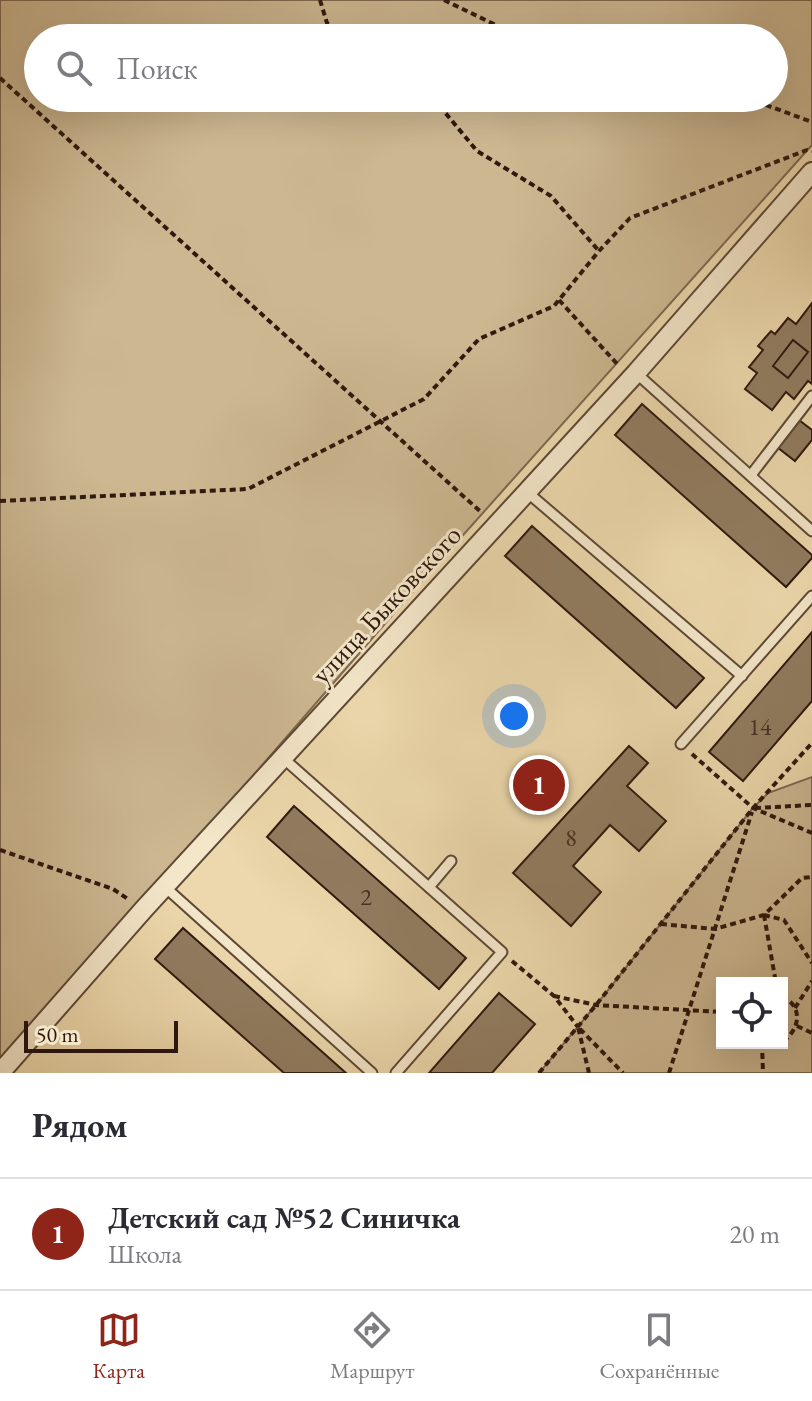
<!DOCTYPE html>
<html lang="ru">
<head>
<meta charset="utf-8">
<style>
	body { margin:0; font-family:"EB Garamond",serif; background:#f2f2f3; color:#2b2b33 }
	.controls { position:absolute; right:24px; bottom:24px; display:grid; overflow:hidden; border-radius:0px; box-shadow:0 8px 32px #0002 }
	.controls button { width:72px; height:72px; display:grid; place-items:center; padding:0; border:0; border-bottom:2px solid #e1e1e2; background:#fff; color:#2b2b33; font:40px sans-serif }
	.scale { position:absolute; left:24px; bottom:20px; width:154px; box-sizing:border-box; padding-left:8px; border:4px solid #2e180e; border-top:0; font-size:22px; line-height:28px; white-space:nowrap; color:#2e180e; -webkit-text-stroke:6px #f3e6c9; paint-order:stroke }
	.you { position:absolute; left:514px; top:716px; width:28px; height:28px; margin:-20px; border:6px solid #fff; border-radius:50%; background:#1a73e8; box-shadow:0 0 0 12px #1a73e833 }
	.badge { display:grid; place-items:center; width:52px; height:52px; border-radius:50%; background:#8f2418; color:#fff; font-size:26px; font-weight:700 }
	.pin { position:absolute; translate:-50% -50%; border:4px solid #fff; box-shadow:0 2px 8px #0006 }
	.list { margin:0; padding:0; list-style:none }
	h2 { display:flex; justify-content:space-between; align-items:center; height:104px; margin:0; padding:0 32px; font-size:34px }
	h2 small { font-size:26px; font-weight:400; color:#7c7c81 }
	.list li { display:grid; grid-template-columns:52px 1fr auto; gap:24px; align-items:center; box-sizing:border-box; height:112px; padding:0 32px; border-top:2px solid #e1e1e2 }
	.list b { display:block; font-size:30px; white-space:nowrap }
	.list p { margin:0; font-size:26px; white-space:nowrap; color:#7c7c81 }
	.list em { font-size:26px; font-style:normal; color:#7c7c81 }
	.icon { flex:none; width:44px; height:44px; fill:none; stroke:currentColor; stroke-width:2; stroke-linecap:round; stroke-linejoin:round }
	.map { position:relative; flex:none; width:812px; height:1073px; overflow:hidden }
	.search { position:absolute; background:#fff; box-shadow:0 8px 32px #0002; left:24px; right:24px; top:24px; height:88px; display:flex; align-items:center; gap:20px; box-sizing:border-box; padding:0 28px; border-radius:44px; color:#7c7c81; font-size:30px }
	.sheet { height:216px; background:#fff }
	nav { display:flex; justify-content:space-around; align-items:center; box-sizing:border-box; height:112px; border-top:2px solid #e1e1e2; background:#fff; font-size:22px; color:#7c7c81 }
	nav a { display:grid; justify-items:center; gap:4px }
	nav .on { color:#8f2418 }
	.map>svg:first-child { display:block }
	.green { fill:#ccb791; stroke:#7d6850; stroke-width:2; fill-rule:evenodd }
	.building { fill:#917c60; stroke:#2e180e; stroke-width:2 }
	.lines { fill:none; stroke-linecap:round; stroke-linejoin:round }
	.lane-casing { stroke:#5e4836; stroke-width:13 }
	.street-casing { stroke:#5e4836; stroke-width:22 }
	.path { stroke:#2e180e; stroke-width:4; stroke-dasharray:6 4; stroke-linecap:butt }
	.lane { stroke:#f3e6c9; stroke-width:9 }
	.street { stroke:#f3e6c9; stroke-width:18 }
	.labels { text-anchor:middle; stroke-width:6; stroke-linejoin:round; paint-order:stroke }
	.number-label { font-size:24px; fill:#473122 }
	.street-label { font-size:28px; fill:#2e180e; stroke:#f3e6c9 }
</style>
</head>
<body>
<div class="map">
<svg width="812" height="1073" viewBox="0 0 812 1073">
	<rect width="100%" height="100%" fill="#ecd8ac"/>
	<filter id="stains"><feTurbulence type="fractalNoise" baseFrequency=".0025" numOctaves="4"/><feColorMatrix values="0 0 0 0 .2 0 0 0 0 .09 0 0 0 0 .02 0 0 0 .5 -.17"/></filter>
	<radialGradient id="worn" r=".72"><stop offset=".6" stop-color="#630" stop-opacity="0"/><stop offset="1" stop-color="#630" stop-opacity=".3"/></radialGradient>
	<g class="green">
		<path d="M0,0H812V145L422,581L0,1067ZM38,38H774V98H38Z"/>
		<path d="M812,777V1073H539L596,1005L753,808L768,793ZM722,983H782V1043H722Z"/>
	</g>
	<g class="building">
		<path d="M812,303V384L808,381L794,399L786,392L772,410L745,389L757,373L749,367L763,350L758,346L771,331L775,334L788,318L796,324Z"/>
		<path d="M793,340L808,352L788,378L773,366Z"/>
		<path d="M642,404L812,555V558L786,587L615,435Z"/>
		<path d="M799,420L812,430V440L795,461L777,447Z"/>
		<path d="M532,526L704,678L676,708L505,556Z"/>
		<path d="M812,632V701L743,781L709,752Z"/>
		<path d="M629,746L648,763L627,786L666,821L639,851L610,825L573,866L601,892L571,926L513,873Z"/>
		<path d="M294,806L466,958L439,989L267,837Z"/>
		<path d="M183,928L346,1073H284L155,959Z"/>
		<path d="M499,993L535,1024L492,1073H429Z"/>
	</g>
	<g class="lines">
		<g class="lane-casing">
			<g id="lane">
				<path d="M636,373L812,531"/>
				<path d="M751,475L812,396"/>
				<path d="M527,492L742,676"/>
				<path d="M681,744L812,596"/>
				<path d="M283,758L502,952L396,1073"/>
				<path d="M165,887L372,1073"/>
				<path d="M429,887L451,861"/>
			</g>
		</g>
		<g class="street-casing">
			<path id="street" d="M0,1073L144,909L636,373L812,172"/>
		</g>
		<g class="path">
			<path d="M320,0L327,23L349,38"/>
			<path d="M444,0L500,27L593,38"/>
			<path d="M0,78L482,513"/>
			<path d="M433,98L477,151L551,196L599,251"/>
			<path d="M747,98L812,122"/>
			<path d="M559,300L619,366"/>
			<path d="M0,501L248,489L424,399L479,339L554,306L599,251L630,218L807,150L812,151"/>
			<path d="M692,754L753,808L812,833"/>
			<path d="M755,808L812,805"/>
			<path d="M0,850L113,889L128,899"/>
			<path d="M764,915L784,920L812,963"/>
			<path d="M764,915L776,983"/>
			<path d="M661,924L715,929L764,915L802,878L812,877"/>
			<path d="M512,961L554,996L578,1027"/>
			<path d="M554,996L596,1005L722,1012"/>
			<path d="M782,996C804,1007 800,1030 782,1042"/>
			<path d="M795,1008L812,981"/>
			<path d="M797,1026L812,1033"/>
			<path d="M762,1043L763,1073"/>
			<path d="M770,1043H776"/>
			<path d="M539,1073L596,1005L753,808L812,743"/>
			<path d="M589,1073L578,1027L623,1073"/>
			<path d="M669,1073L752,812"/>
		</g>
		<use href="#lane" class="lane"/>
		<use href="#street" class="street"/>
	</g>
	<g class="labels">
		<g class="number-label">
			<text x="760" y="735">14</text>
			<text x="571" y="846">8</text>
			<text x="366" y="905">2</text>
		</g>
		<g class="street-label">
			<text transform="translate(386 604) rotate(-47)" y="10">улица Быковского</text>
		</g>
	</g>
	<rect width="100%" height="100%" filter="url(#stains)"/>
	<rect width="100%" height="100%" fill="url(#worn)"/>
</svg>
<div class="controls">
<button><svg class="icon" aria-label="locate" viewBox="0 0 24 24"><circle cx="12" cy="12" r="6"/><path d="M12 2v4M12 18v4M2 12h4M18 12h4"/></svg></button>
</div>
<div class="scale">50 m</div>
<div class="you"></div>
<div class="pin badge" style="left:539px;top:785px">1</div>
<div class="search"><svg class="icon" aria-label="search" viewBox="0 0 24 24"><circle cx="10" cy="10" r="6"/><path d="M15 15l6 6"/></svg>Поиск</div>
</div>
<section class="sheet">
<h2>Рядом<small></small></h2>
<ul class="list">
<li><span class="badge">1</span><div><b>Детский сад №52 Синичка</b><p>Школа</p></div><em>20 m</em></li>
</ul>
</section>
<nav>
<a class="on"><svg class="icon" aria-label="map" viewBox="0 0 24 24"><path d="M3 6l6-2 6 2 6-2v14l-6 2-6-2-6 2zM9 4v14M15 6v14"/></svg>Карта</a>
<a><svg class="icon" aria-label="directions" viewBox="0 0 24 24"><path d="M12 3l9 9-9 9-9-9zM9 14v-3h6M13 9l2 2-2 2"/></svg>Маршрут</a>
<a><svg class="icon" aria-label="saved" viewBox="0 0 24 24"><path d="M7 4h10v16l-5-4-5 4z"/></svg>Сохранённые</a>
</nav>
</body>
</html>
